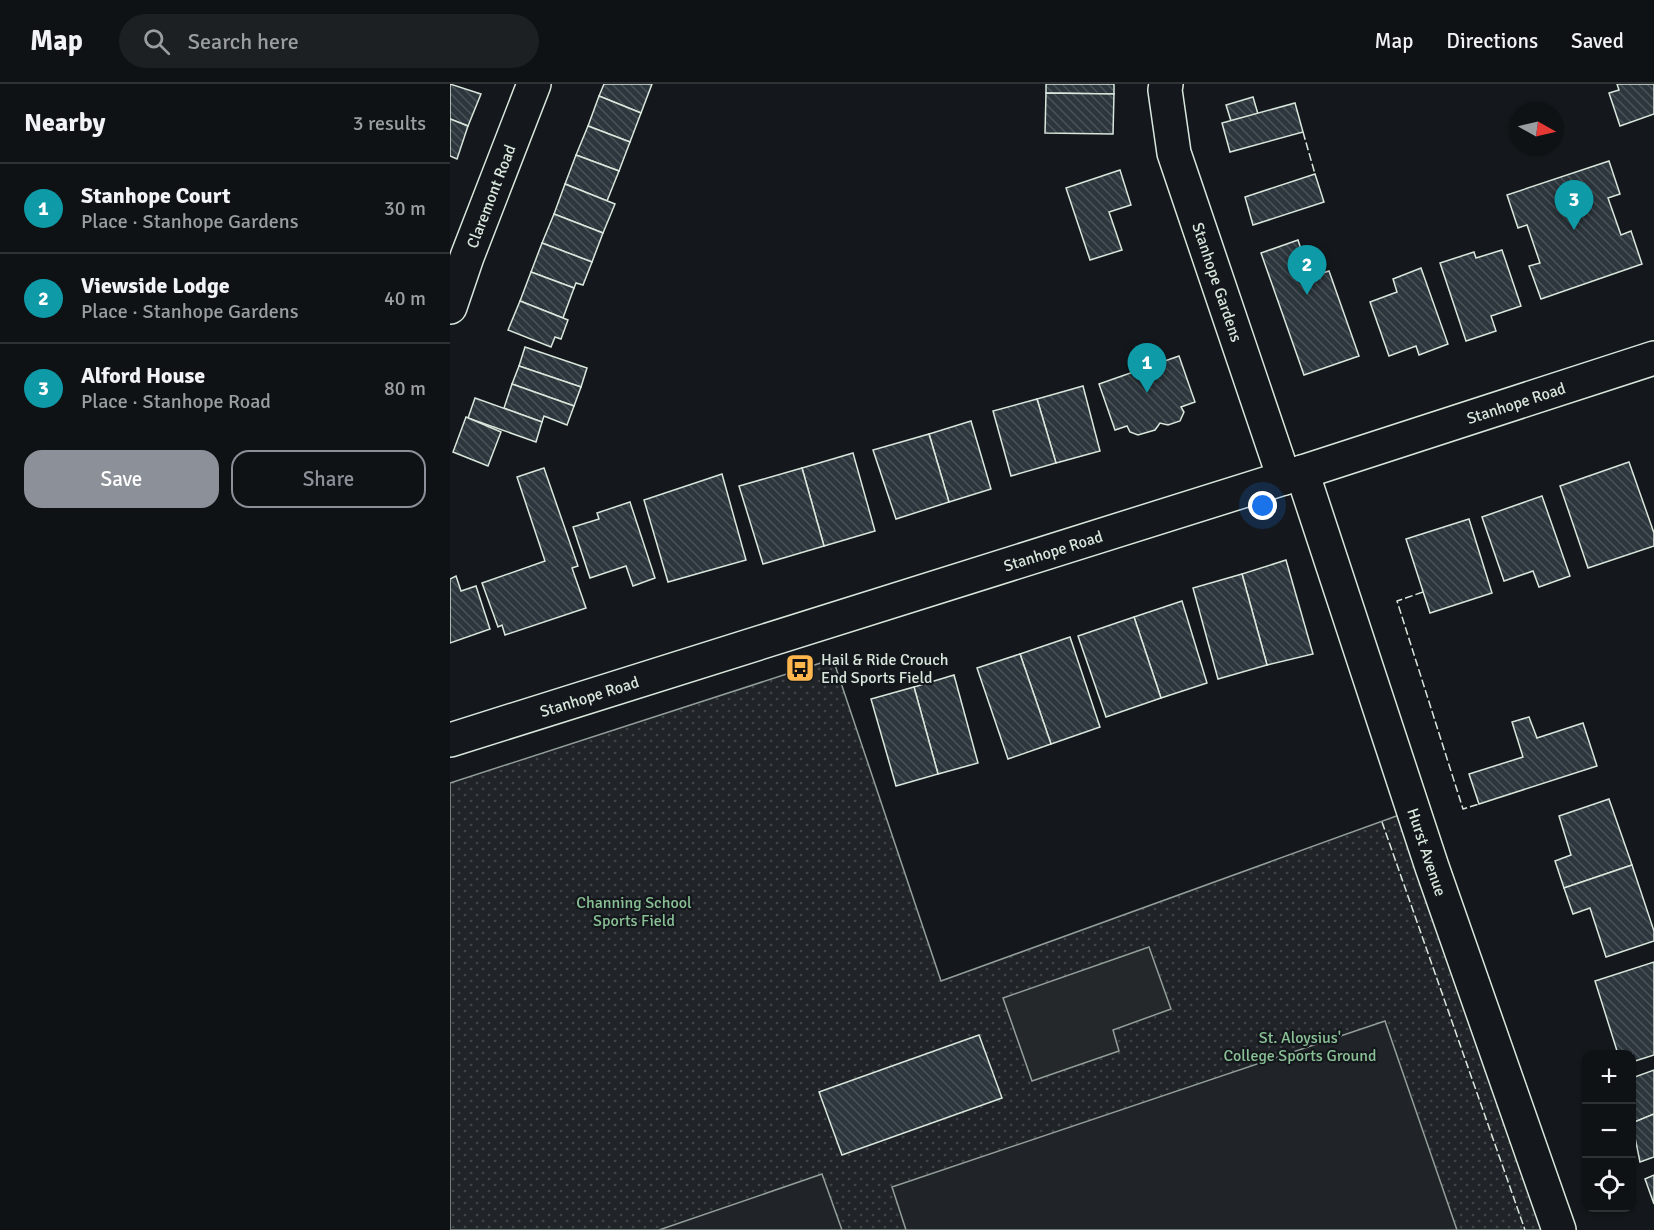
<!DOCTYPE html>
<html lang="en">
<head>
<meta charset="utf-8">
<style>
	body { margin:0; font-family:Signika,sans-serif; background:#1d2022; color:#f1f3f6 }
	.controls { position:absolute; right:18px; bottom:18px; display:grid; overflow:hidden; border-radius:12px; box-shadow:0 2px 4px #0004 }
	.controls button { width:54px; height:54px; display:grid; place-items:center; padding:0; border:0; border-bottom:2px solid #2f3234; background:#0f1215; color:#f1f3f6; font:30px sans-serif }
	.compass { position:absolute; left:1060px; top:18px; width:54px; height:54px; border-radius:50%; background:#0f1215; box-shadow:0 2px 4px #0004; rotate:98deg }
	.you { position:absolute; left:813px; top:422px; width:21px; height:21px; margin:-15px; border:4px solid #fff; border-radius:50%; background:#1a73e8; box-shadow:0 0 0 9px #1a73e833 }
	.badge { display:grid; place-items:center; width:39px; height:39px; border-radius:50%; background:#8c9099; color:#fff; font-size:20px; font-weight:700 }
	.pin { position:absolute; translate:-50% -50px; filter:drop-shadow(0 2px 3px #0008) }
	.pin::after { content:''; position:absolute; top:32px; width:21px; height:18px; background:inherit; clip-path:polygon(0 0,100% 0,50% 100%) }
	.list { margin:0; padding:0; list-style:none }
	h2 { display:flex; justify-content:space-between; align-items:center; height:78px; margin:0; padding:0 24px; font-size:26px }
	h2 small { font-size:20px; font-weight:400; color:#9b9ea0 }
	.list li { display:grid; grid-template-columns:39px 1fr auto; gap:18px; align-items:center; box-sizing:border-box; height:90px; padding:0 24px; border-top:2px solid #2f3234 }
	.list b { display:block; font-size:22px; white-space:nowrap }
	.list p { margin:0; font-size:20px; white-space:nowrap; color:#9b9ea0 }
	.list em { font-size:20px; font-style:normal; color:#9b9ea0 }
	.actions { display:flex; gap:12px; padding:18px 24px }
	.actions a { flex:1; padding:14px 0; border:2px solid #8c9099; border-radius:18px; text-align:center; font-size:21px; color:#8c9099 }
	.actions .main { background:#8c9099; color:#fff }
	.icon { flex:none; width:33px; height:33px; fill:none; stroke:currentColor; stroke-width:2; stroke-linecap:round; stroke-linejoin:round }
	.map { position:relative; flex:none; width:1204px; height:1146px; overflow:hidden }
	header { display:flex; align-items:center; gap:36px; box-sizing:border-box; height:84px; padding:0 30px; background:#0f1215; border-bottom:2px solid #2f3234 }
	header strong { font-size:28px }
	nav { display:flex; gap:33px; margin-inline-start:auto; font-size:21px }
	.search { width:420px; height:54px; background:#1d2022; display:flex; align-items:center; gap:15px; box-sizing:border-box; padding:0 21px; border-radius:33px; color:#9b9ea0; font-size:22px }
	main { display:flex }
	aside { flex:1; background:#0f1215 }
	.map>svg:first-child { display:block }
	.park { fill:url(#park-dots); stroke:#939e99; stroke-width:1.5 }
	.pitch { fill:#202428; stroke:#939e99; stroke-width:1.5 }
	.parking { fill:#24282b; stroke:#939e99; stroke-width:1.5 }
	.building { fill:url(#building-back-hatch); stroke:#d8e6dc; stroke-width:1.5 }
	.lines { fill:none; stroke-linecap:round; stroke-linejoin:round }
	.minor-casing { stroke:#d8e6dc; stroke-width:36 }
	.minor { stroke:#14181c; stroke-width:33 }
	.fence { stroke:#d8e6dc; stroke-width:1.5; stroke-dasharray:8 3; stroke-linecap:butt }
	.labels { text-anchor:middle; stroke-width:4.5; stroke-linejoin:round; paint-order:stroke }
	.street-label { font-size:16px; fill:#d8e6dc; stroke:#14181c }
	.poi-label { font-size:16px; fill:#d8e6dc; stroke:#14181c; text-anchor:start }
	.park-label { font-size:16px; fill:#8ac095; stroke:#14181c }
</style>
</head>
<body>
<header>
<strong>Map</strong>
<div class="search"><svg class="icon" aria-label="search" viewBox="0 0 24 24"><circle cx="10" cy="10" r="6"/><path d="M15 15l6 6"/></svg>Search here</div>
<nav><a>Map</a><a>Directions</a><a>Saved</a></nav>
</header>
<main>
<aside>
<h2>Nearby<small>3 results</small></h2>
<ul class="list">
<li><span class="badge" style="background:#0f9aa8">1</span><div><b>Stanhope Court</b><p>Place · Stanhope Gardens</p></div><em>30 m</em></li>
<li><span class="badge" style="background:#0f9aa8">2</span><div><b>Viewside Lodge</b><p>Place · Stanhope Gardens</p></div><em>40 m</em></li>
<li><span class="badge" style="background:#0f9aa8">3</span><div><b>Alford House</b><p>Place · Stanhope Road</p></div><em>80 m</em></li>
</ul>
<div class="actions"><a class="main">Save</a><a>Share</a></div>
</aside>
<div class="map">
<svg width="1204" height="1146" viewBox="0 0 1204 1146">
	<defs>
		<pattern id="park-dots" width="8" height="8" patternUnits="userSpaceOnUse" patternTransform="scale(1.5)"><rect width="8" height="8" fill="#202428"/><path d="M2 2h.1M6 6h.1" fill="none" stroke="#404447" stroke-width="1.8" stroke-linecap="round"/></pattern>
		<pattern id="building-back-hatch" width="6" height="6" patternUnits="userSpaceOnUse" patternTransform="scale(1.5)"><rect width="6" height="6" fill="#2c363c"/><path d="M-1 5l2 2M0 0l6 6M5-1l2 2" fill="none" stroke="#4a5358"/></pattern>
	</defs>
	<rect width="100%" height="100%" fill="#14181c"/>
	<path class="park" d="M383,575L491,897L963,726L1109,1146H0V699Z"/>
	<g class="pitch">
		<path d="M935,937L1007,1146H456L442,1103Z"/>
		<path d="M372,1090L392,1146H209Z"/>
	</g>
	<path class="parking" d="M699,863L721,925L663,946L669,967L582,997L553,914Z"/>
	<g class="building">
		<path d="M0,0L31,10L18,42L0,35Z"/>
		<path d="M154,0H202L191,29L149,12Z"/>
		<path d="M596,0H664V10L596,9Z"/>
		<path d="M1167,0H1204V30L1170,42L1159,9L1169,6Z"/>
		<path d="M596,9L664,10L663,50L595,49Z"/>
		<path d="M149,12L191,29L180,58L138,42Z"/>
		<path d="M803,13L808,30L781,37L776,21Z"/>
		<path d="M845,19L853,48L780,68L772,39Z"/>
		<path d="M0,35L18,42L7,75L0,72Z"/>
		<path d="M138,42L180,58L169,87L126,71Z"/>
		<path d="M126,71L169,87L157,117L115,100Z"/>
		<path d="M1159,77L1170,110L1158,114L1171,151L1181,147L1192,180L1091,215L1079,182L1090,179L1077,141L1068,144L1057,111Z"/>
		<path d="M670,86L681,121L659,128L672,166L640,176L616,104Z"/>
		<path d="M865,90L874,118L803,141L795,113Z"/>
		<path d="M115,100L165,120L153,149L104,130Z"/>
		<path d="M104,130L153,149L142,178L92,159Z"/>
		<path d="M848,156L860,193L879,187L909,272L854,291L811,169Z"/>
		<path d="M92,159L142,178L133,201L126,199L124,204L81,188Z"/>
		<path d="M1052,166L1071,222L1041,232L1046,247L1016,257L990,179L1024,168L1026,174Z"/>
		<path d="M971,184L998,260L969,271L966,262L939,272L920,218L947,208L943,195Z"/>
		<path d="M81,188L124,204L113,234L70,217Z"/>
		<path d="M70,217L118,236L111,255L105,253L101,263L58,246Z"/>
		<path d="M75,263L137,284L131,303L69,282Z"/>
		<path d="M729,272L745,318L731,323L734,328L730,337L718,341L710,339L705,346L688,351L680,348L677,342L665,346L649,300Z"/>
		<path d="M69,282L131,303L124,322L62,300Z"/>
		<path d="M62,300L124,322L117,341L94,332L92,338L54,324Z"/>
		<path d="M633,302L650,367L606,379L587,315Z"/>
		<path d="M25,314L92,338L86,358L18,334Z"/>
		<path d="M587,315L606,379L561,392L543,327Z"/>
		<path d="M16,333L51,348L38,382L3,368Z"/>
		<path d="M521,337L541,405L499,418L479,350Z"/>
		<path d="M479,350L499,418L446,435L423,366Z"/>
		<path d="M403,369L425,447L374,462L352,384Z"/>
		<path d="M1179,378L1204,449V462L1138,484L1110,402Z"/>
		<path d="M94,384L128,482L122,484L136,524L55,551L52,541L48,543L32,499L95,477L67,393Z"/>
		<path d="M352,384L374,462L313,480L289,402Z"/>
		<path d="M272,390L296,476L218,498L194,416Z"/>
		<path d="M1092,412L1120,492L1089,503L1083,487L1054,497L1032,433Z"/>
		<path d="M180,418L205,494L183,502L176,482L140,494L123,443L149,435L147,429Z"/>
		<path d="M1019,435L1042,509L980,529L956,455Z"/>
		<path d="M836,476L863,570L817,581L792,490Z"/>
		<path d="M792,490L817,581L768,595L743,504Z"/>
		<path d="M6,492L11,507L26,502L40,545L0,559V495Z"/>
		<path d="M732,517L757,599L711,614L684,533Z"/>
		<path d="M684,533L711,614L656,633L628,552Z"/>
		<path d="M620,553L650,643L601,660L570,570Z"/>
		<path d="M570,570L601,660L558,675L527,584Z"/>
		<path d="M504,591L528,679L488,690L464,603Z"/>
		<path d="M464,603L488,690L446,702L421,615Z"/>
		<path d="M1079,633L1087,654L1133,639L1147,682L1029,720L1019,690L1073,673L1062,638Z"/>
		<path d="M1159,715L1182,781L1114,804L1105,777L1121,771L1109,732Z"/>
		<path d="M1182,781L1204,847V857L1156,873L1140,824L1123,830L1114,804Z"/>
		<path d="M1204,878V971L1182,978V970H1168L1145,897Z"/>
		<path d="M529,951L552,1014L392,1071L369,1008Z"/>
		<path d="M1204,986V1030L1182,1039V994Z"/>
		<path d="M1204,1030V1073L1190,1078L1182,1039Z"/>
		<path d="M1204,1091V1120L1195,1095Z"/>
	</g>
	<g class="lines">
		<g class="minor-casing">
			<g id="minor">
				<path id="s1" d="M716,0L715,6L724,69L834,394"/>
				<path id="s2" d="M0,223L17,173L84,0"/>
				<path id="s3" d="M852,388L982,783L1109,1146"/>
				<path id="s4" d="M0,656L834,394L1204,274"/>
			</g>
		</g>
		<use href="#minor" class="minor"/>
		<g class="fence">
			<path d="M853,48L865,90"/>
			<path d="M973,508L947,517L1013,725L1029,720"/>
			<path d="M932,738L1075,1146"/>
		</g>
	</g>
	<defs>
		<g id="bus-square" transform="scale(1.5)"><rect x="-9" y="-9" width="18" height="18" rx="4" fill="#ffb74d" stroke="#14181c"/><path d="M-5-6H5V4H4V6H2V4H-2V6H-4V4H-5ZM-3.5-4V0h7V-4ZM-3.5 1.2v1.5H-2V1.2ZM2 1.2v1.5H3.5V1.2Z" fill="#111"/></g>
	</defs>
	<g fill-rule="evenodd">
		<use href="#bus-square" x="350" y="584"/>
	</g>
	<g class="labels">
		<g class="street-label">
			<text dy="6" stroke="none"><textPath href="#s2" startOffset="118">Claremont Road</textPath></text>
			<text dy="6" stroke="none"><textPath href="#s1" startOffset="206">Stanhope Gardens</textPath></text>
			<text dy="6" stroke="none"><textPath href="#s4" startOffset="1118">Stanhope Road</textPath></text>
			<text dy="6" stroke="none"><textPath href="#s4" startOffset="632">Stanhope Road</textPath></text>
			<text dy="6" stroke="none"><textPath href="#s4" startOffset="146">Stanhope Road</textPath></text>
			<text dy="6" stroke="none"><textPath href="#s3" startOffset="400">Hurst Avenue</textPath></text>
		</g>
		<g class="poi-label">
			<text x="371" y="581">Hail &amp; Ride Crouch<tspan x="371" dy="18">End Sports Field</tspan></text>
		</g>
		<g class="park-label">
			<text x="184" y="824">Channing School<tspan x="184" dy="18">Sports Field</tspan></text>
			<text x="850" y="959">St. Aloysius'<tspan x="850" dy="18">College Sports Ground</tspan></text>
		</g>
	</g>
</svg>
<div class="controls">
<button>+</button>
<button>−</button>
<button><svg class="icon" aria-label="locate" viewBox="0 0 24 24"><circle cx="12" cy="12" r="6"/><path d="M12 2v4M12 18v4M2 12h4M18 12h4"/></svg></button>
</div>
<svg class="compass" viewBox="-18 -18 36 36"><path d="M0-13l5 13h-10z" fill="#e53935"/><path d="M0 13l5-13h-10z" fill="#9b9ea0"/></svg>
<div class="you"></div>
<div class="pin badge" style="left:697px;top:309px;background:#0f9aa8">1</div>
<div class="pin badge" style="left:857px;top:211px;background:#0f9aa8">2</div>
<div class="pin badge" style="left:1124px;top:146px;background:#0f9aa8">3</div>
</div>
</main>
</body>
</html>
